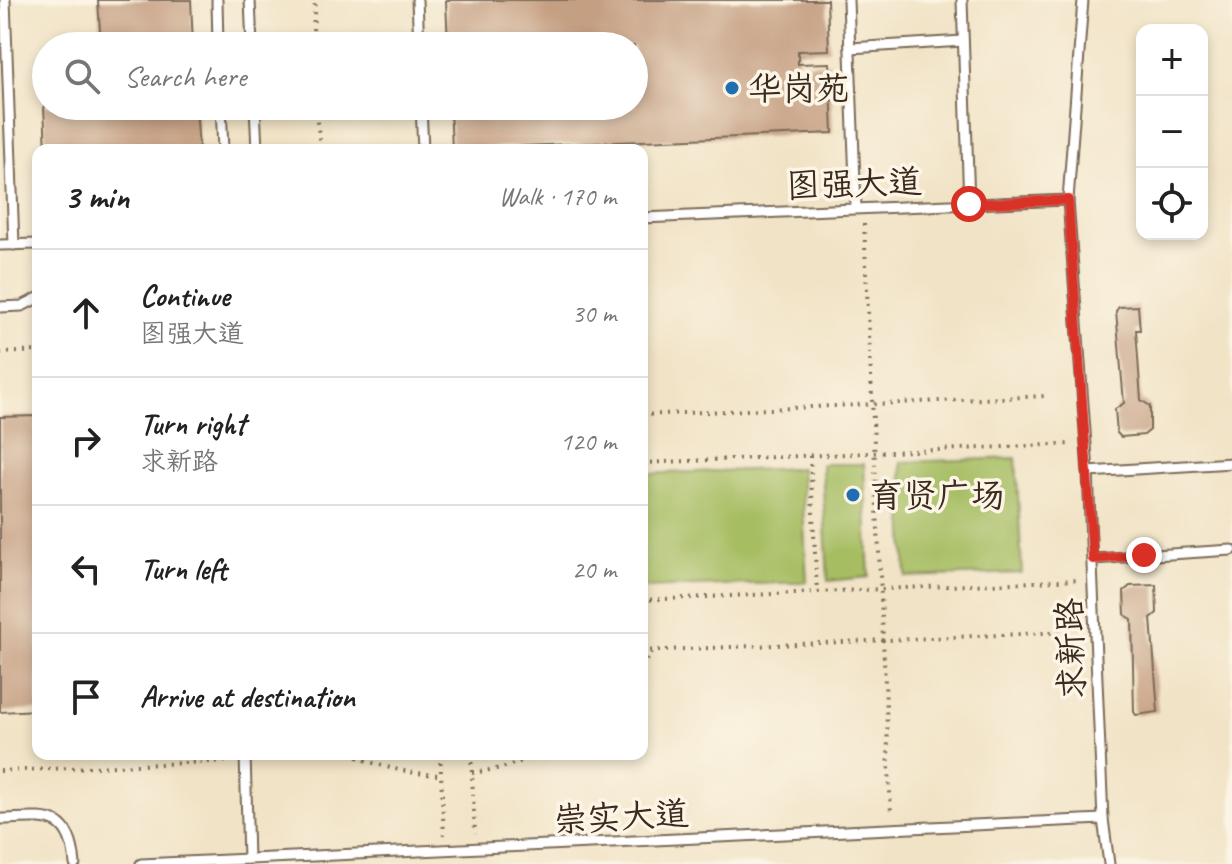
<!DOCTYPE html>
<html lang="en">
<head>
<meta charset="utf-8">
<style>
	body { margin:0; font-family:Caveat,"LXGW WenKai TC",sans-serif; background:#f2f2f2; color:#222 }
	.controls { position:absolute; right:24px; top:24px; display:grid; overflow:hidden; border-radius:16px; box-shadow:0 4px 12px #0003 }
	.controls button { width:72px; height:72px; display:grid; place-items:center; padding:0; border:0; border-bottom:2px solid #e0e0e0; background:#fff; color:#222; font:40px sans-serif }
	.stop { position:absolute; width:24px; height:24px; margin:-18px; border:6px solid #d93025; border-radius:50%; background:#fff }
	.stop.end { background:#d93025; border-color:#fff; box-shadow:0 2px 8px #0008 }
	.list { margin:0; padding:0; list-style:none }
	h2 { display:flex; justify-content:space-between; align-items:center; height:104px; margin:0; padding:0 32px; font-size:34px }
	h2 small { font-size:26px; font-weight:400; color:#767676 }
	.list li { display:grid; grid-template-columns:52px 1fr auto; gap:24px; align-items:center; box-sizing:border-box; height:128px; padding:0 32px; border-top:2px solid #e0e0e0 }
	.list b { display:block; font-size:30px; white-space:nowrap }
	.list p { margin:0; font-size:26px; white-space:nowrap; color:#767676 }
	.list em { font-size:26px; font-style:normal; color:#767676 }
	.icon { flex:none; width:44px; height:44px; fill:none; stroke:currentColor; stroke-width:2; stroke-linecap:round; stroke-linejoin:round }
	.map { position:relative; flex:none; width:1232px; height:864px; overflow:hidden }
	.search { position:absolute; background:#fff; box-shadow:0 4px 12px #0003; left:32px; top:32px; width:616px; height:88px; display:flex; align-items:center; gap:20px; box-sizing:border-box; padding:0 28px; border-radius:44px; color:#767676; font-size:30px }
	.panel { position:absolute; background:#fff; box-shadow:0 4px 12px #0003; left:32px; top:144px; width:616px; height:616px; border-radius:16px }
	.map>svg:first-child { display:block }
	.green { fill:#a6bd62; stroke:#707440; stroke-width:2 }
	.building { fill:#c59f82 }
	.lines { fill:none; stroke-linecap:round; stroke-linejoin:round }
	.lane-casing { stroke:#7b6b59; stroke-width:13 }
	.path { stroke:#7b6b59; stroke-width:4; stroke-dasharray:2 6; stroke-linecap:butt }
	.lane { stroke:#fff; stroke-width:9 }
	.route { stroke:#d93025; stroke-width:10 }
	.poi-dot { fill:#1f6fb2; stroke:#fcf5e5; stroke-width:3 }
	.labels { text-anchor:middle; stroke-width:7; stroke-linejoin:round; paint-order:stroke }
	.poi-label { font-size:34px; fill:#3b2a1e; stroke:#fcf5e5; text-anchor:start }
	.street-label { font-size:34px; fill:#3b2a1e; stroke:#fcf5e5 }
</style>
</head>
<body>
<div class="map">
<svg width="1232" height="864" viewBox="0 0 1232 864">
	<rect width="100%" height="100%" fill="#fcf5e5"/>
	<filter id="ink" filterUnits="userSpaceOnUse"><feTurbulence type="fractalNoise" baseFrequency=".0125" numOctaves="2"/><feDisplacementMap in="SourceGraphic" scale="16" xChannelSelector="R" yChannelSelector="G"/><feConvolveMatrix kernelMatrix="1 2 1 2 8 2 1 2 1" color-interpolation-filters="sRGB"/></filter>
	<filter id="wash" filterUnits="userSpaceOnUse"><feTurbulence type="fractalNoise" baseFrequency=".006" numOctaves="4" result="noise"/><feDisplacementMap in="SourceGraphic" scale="32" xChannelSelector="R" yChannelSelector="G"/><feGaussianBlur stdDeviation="1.8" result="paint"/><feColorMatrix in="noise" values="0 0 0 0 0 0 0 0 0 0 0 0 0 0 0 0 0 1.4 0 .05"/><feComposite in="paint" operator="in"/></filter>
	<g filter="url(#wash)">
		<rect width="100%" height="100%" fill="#f1e3c6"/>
		<g class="green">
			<path d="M1016,458L1022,573L906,577L901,462Z"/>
			<path d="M822,464H864L869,577L828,581Z"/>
			<path d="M801,468L807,582L642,588V474Z"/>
		</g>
		<g id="blocks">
			<g class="building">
				<path d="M98,0H191L193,46H101Z"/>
				<path d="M446,0H827L829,50L798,51V64L830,63L833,133L452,149L450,106H634V46H448Z"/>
				<path d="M42,63H46V98H44Z"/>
				<path d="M44,106H196L199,150H46Z"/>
				<path d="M1138,306L1140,330H1136L1141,400L1150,406V430L1144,435L1121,437L1117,433L1115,409L1124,403L1116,311L1119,307Z"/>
				<path d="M38,416V710L0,712V417Z"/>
				<path d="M1156,585L1157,613L1151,618L1158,712L1136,715L1134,712L1132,619L1125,615L1124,591L1130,586Z"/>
			</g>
		</g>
	</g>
	<g filter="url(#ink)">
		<use href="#blocks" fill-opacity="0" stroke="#7b6b59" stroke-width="2"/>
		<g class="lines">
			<g class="lane-casing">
				<g id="lane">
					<path d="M5,0L14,245"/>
					<path d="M217,0L218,46"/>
					<path d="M250,0L252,46"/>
					<path d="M417,0L419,46"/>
					<path d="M848,0L856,208"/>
					<path d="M962,0L969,204"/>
					<path d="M1083,0L1068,200L1088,472L1103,819L1109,864"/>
					<path d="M850,48L963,41"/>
					<path d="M221,106L223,150"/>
					<path d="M255,106L257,150"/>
					<path d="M421,106L423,150"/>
					<path d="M642,218L1068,200"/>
					<path d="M0,245L38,244"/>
					<path d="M0,307L22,306L38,298"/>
					<path d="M1088,472L1232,463"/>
					<path d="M1093,559L1232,550"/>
					<path d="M245,754L248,859"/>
					<path d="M0,819C45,818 70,809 75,864"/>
					<path d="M141,864L1103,819"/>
				</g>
			</g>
			<g class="path">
				<path d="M312,46L315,0"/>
				<path d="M314,106L322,150"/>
				<path d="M864,224L891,814"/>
				<path d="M0,353L38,351"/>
				<path d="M642,415L1046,396"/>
				<path d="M810,456L817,592"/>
				<path d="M642,463L1072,444"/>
				<path d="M642,600L1079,580"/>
				<path d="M642,651L1066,632"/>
				<path d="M642,667L653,650"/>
				<path d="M350,754C379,767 410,774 441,775"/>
				<path d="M440,754L444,835"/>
				<path d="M471,754L475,834"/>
				<path d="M0,771L231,761"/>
				<path d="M472,773L502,768L542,754"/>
			</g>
			<use href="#lane" class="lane"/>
		</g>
	</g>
	<g class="lines" filter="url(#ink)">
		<path class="route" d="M969,204L1068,200L1093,559L1144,555"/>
	</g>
	<g class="poi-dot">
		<circle cx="732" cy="88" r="8"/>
		<circle cx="853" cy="495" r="8"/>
	</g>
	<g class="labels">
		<g class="poi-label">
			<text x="748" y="100">华岗苑</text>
			<text x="869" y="507">育贤广场</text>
		</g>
		<g class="street-label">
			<text transform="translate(854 183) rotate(-2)" y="12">图强大道</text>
			<text transform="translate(1070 649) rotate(-92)" y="12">求新路</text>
			<text transform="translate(621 816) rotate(-3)" y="12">崇实大道</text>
		</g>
	</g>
</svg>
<div class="controls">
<button>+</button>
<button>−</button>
<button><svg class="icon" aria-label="locate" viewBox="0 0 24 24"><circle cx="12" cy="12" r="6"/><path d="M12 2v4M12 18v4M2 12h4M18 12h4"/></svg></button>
</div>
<div class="stop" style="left:969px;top:204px"></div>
<div class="stop end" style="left:1144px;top:555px"></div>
<div class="search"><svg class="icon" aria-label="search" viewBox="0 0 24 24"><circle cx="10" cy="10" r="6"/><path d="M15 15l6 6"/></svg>Search here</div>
<section class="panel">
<h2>3 min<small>Walk · 170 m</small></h2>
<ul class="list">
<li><svg class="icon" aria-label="ahead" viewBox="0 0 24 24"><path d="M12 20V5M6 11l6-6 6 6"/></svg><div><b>Continue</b><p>图强大道</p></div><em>30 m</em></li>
<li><svg class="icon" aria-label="right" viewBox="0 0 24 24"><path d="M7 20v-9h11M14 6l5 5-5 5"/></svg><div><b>Turn right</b><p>求新路</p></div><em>120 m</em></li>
<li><svg class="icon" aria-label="left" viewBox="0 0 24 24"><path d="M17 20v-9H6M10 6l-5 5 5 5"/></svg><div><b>Turn left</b></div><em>20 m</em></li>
<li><svg class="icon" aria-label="arrive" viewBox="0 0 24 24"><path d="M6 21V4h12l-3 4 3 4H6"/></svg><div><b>Arrive at destination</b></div></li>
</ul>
</section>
</div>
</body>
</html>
